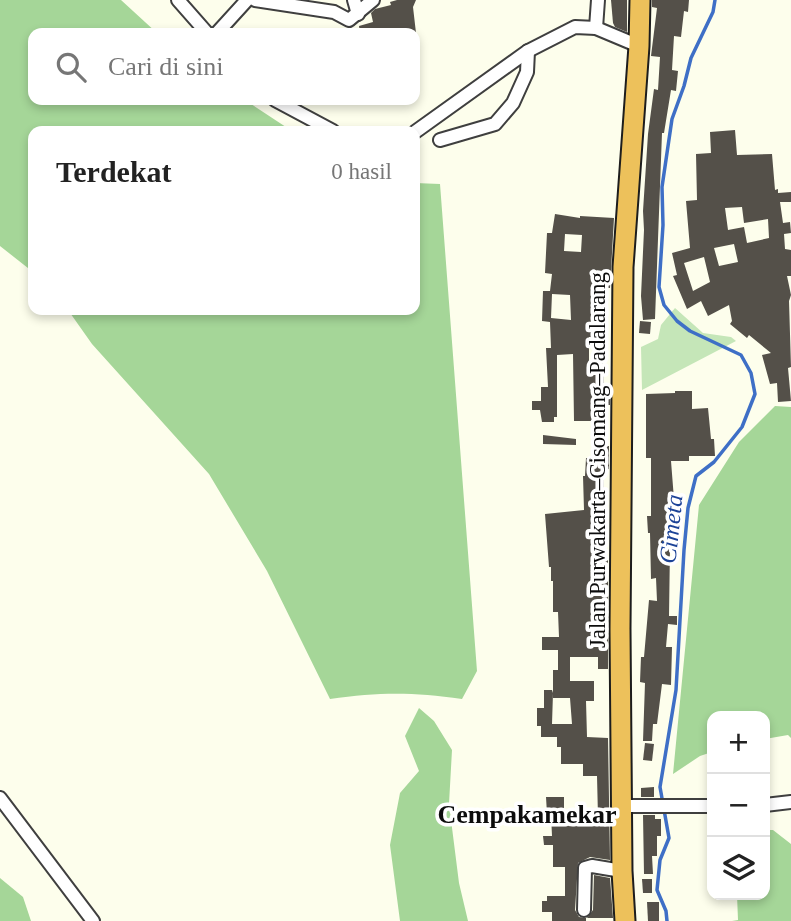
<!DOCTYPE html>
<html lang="id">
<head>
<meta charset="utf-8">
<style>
	body { margin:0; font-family:Georgia,serif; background:#f6f6f6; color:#222 }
	.controls { position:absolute; right:21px; bottom:21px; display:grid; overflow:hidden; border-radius:14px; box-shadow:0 4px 10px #0003 }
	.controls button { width:63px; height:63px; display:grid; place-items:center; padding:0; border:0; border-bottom:2px solid #e0e0e0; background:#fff; color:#222; font:35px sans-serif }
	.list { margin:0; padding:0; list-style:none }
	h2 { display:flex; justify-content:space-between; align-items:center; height:91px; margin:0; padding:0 28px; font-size:30px }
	h2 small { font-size:23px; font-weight:400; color:#767676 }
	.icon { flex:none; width:38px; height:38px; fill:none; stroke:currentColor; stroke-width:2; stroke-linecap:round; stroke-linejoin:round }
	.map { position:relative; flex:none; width:791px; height:921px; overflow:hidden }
	.search { position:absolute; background:#fff; box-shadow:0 4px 10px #0003; left:28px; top:28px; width:392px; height:77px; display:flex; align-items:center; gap:18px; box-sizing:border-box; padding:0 24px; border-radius:14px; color:#767676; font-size:26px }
	.panel { position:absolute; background:#fff; box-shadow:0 4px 10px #0003; left:28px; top:126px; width:392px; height:189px; border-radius:14px }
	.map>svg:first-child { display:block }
	.green { fill:#c5e6b8 }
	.forest { fill:#a5d698 }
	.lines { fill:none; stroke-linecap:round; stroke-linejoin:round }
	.stream { stroke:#3e6fc6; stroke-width:3.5 }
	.building { fill:#545049; fill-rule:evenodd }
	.minor-casing { stroke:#3f3f3f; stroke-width:16 }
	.highway-casing { stroke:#1d1d1d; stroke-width:23 }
	.minor { stroke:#fff; stroke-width:12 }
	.highway { stroke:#edc15b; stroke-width:19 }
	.labels { text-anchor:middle; stroke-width:7; stroke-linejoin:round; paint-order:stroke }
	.street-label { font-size:23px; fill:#0c0c0c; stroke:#fff }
	.water-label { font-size:24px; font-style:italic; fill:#1c4397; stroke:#fff }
	.quarter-label { font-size:26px; font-weight:bold; fill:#0c0c0c; stroke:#fff }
</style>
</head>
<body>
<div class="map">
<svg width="791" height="921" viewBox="0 0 791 921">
	<rect width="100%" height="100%" fill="#fdfeec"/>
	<path class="green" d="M675,308L703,333L731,337L736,341L642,390L641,347L658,339L661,325Z"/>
	<g class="forest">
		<path d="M0,0H121L157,33H33V100H245L292,131H33V272L0,246Z"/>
		<path d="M415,183L440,184L477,671L462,699C413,692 379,692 330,699L267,571L209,474L92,344L68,310H415Z"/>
		<path d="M775,406L791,407V738L788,735L765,739V716H712V752L700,756L673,774L699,505L739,442Z"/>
		<path d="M419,708L434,721L452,750L449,804L459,883L468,921H400L390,845L400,793L419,771L405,736Z"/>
		<path d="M765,830H773L791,844V921H732L738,920L737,895H765Z"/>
		<path d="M0,878L23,897L31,921H0Z"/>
	</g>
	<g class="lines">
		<path class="stream" d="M667,921L666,911L657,890L660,860L669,838L660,787L676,690L684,550L688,508L696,476L714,462L742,427L755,394L751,373L741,355L690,331L677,321L664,305L659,287L663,225L662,187L672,119L684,86L691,58L713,12L715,0"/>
	</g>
	<g class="building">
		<path d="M397,0H416L413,7L416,33H360L359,26L373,22L371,13L375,9L391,5L390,2Z"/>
		<path d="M611,0H627V32L615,27L613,23Z"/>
		<path d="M652,0H689L688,12L684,11L681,37L674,36L672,70L678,71L676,91L671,90L664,133H662L655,319L643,320L641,296L644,230L643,211L648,134L654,89L658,90L660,57L651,56L657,8L652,7Z"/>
		<path d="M735,130L737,155L772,154L775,190L778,189V193L791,192V202H780L783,223L790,222L791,233L784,234L785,249L791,250V276H787L791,295L789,301L791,367L788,368L791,401L778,402L777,383L770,384L762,355L771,353L749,335L747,338L730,324L732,321L729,305L708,316L701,301L687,309L673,276L677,275L672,253L690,248L686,201L697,200L696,154L711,153L710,132ZM742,207L744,223L768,219L769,238L747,243L744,227L728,230L725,208ZM734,244L738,262L719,266L714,248ZM704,257L710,282L693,291L684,263Z"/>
		<path d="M555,214L580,218V216L614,218L610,288H604V338L589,337V362H603L604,390H610V405H606V421H574L573,354L557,355V417H554V422H542L540,410H532V401H541V387H548L546,348H551L550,322L542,321L543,291H550L552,274L545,273L547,233H552ZM565,234L582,235L581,252L564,251ZM552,294L570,295L571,320L551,318Z"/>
		<path d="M640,321L651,322L650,334L639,333Z"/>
		<path d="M675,391H692V409L708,408L711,439H714L715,456H689V461H671L675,512H681L682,521H667V547H670L669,616H677V625L668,624L666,647H672L671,685L662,684L657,724H653L652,741H643L645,683L640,682L641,657H644L649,600L657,601L656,578L651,579L650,533H648L647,516H651V458H646V394L675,393Z"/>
		<path d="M543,435L576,439V445L543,444Z"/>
		<path d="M602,446H609V469L603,470L605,558H608V669H598V657H570V681H594V701H586L587,737L608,738L610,860L590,857L578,863L575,910L579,917L586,918V921H552V912H542V901H547V896H565V867H553V845H544L543,836H552L551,814H547L546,797H564V817H598L597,776H583V764H561V747H557V737H541V726H537V708H544V690H552L553,693L552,724H572L570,698H553V670H558V650H542V637H559L558,612H553V581H551V567H549L545,514L584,510L583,476H585L586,458H593L594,449L602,450Z"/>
		<path d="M645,743L654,744L652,761L643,760Z"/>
		<path d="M654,787V797H641V788Z"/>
		<path d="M643,815H655V819H661V836H657V856H652L653,874H644Z"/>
		<path d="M594,875L610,878L613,918H587L593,910Z"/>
		<path d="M642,879H652V893H643Z"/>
		<path d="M647,902H659V921H648Z"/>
	</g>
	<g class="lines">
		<g class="minor-casing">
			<g id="minor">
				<path d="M178,0L207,33"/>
				<path d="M255,0L334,12L349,20L373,0"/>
				<path d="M354,0L358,14"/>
				<path d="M596,28L598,0"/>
				<path d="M217,33L247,0"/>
				<path d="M275,100L333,131"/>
				<path d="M415,132L528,51L575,27L596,28L639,46"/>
				<path d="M440,140L495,124L513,103L527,72L528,51"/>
				<path d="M0,798L93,921"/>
				<path d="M765,805L791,802"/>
				<path d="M622,806H712"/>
				<path d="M584,910L585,868L592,866L622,871"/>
			</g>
		</g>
		<g class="highway-casing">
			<path id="highway" d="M625,921L622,871L620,629L623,267L639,46L640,0"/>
		</g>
		<use href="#minor" class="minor"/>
		<use href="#highway" class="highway"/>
	</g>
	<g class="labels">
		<g class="street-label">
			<text transform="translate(597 460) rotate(-90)" y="8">Jalan Purwakarta–Cisomang–Padalarang</text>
		</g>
		<g class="water-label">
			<text transform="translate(671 529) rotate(-84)" y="8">Cimeta</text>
		</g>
		<g class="quarter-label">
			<text x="527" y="823">Cempakamekar</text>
		</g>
	</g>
</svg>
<div class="controls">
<button>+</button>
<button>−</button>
<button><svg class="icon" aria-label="layers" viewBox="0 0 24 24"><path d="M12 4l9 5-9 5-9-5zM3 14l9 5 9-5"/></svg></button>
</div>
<div class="search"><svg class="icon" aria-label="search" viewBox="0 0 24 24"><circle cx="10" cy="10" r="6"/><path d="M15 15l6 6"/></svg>Cari di sini</div>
<section class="panel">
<h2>Terdekat<small>0 hasil</small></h2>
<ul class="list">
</ul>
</section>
</div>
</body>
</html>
